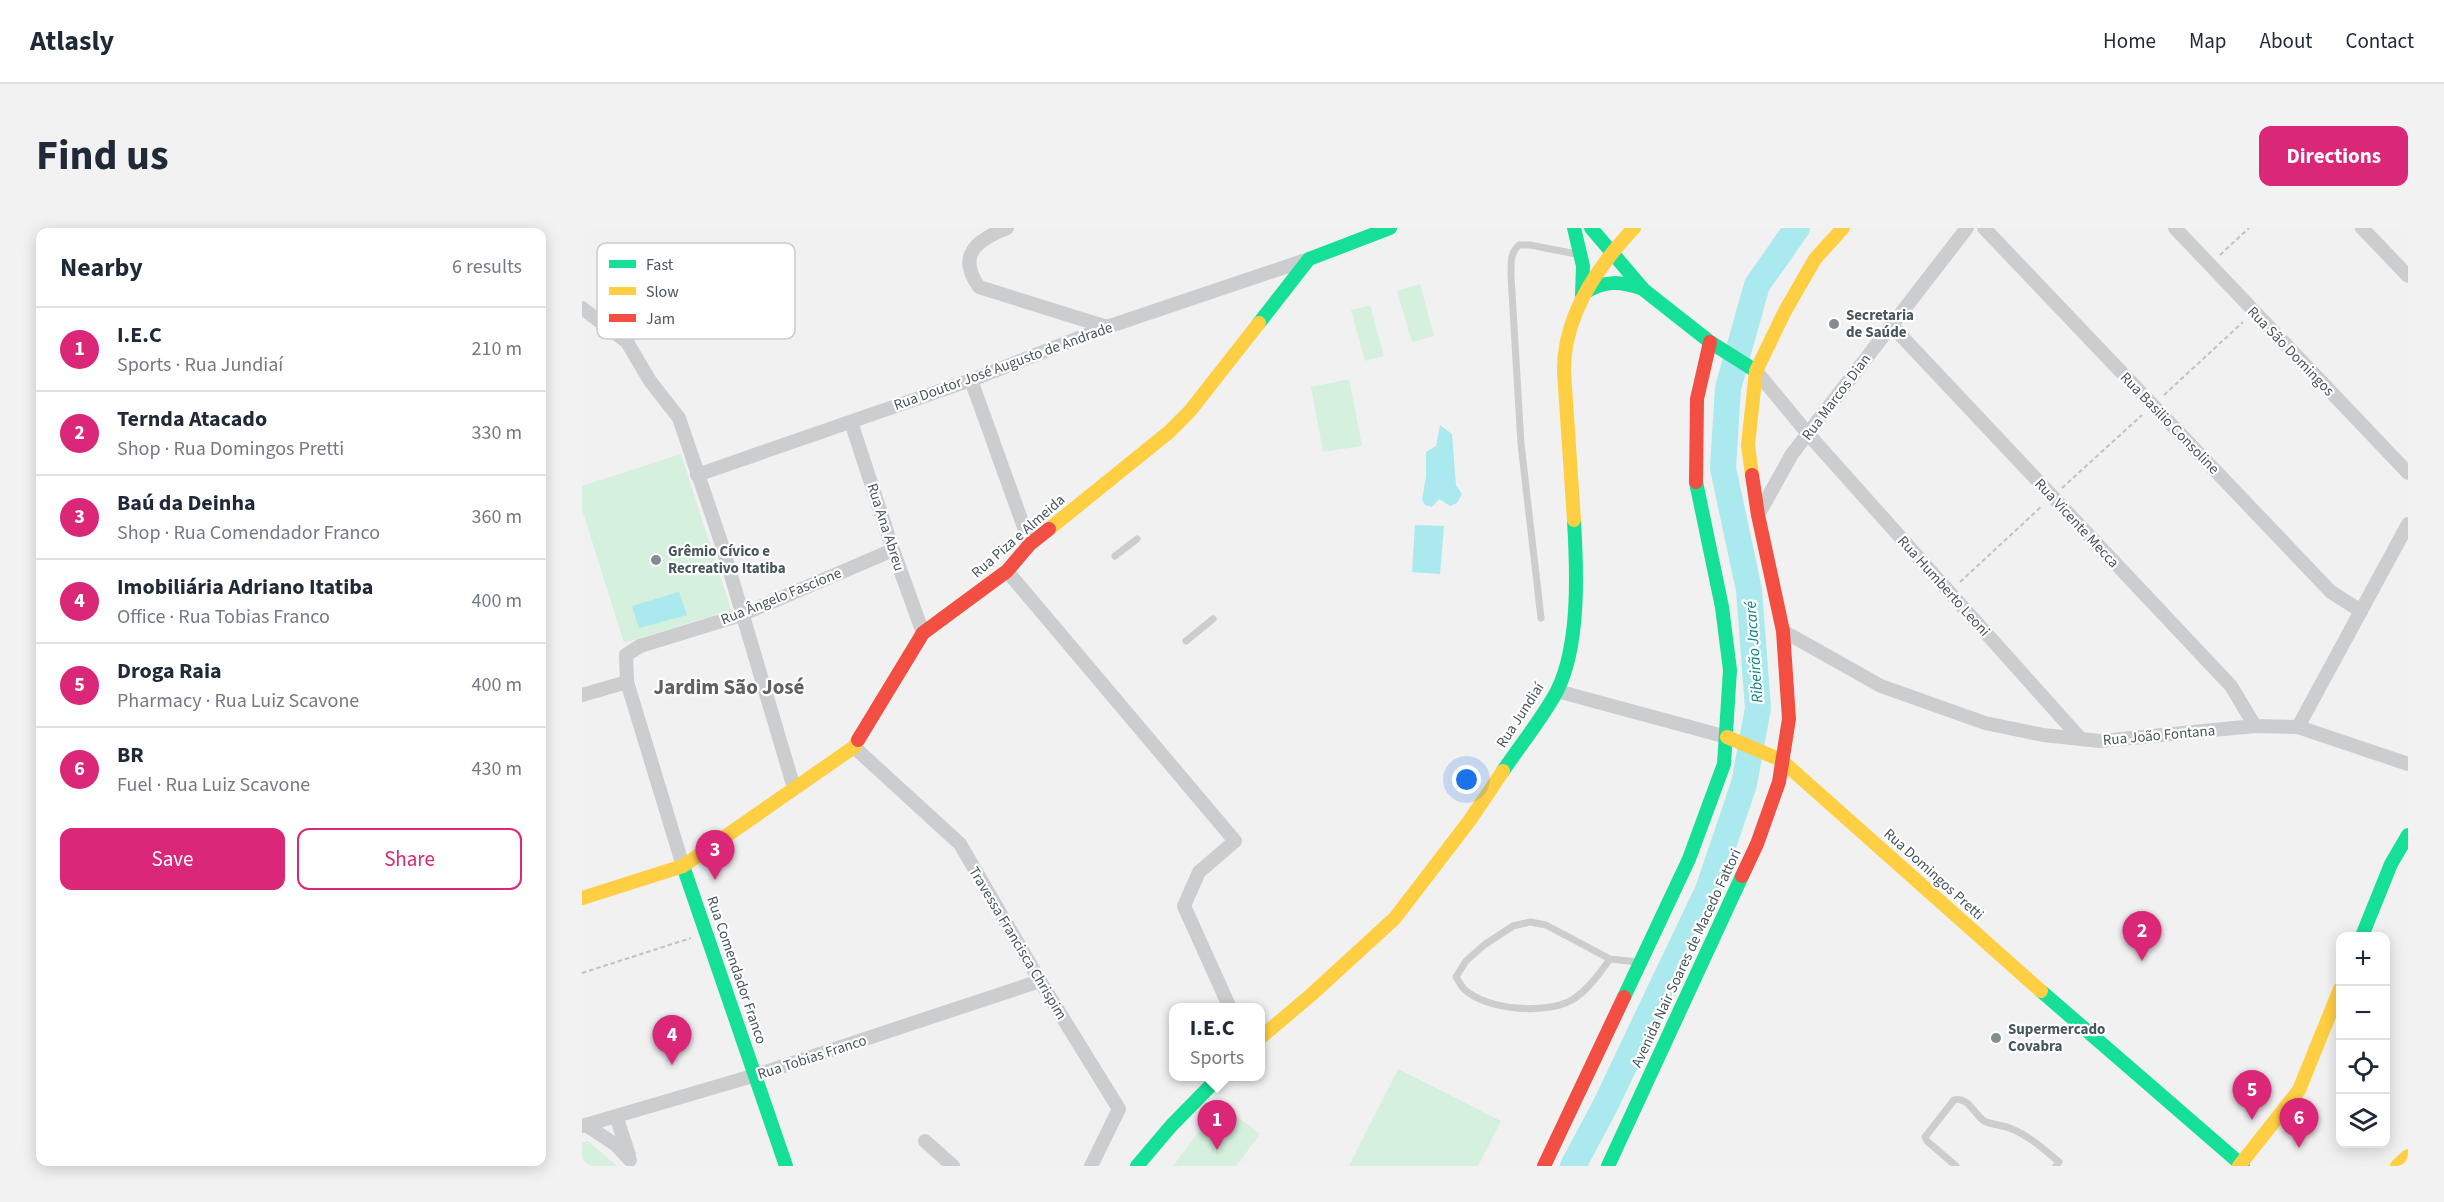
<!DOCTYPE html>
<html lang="en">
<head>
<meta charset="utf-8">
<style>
	body { margin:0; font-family:"Source Sans 3",sans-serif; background:#f2f2f3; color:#1f2937 }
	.controls { position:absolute; right:18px; bottom:18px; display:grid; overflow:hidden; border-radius:12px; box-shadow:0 3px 15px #0003 }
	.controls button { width:54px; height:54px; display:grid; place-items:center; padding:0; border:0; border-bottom:2px solid #e0e1e3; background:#fff; color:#1f2937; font:30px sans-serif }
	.you { position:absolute; left:885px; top:552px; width:21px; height:21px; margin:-15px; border:4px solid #fff; border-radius:50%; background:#1a73e8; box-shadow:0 0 0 9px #1a73e833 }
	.badge { display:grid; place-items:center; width:39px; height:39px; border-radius:50%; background:#db2777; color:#fff; font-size:20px; font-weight:700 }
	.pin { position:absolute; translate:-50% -50px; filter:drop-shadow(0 2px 3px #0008) }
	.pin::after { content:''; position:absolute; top:32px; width:21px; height:18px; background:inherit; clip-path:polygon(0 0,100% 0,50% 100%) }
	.popup { position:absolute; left:587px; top:775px; width:96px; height:78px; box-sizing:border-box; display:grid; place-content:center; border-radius:12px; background:#fff; filter:drop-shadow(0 2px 4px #0005); font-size:20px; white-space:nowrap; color:#747a83 }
	.popup b { font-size:22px; color:#1f2937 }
	.popup::after { content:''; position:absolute; left:50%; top:100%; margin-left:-12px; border:12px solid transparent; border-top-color:#fff }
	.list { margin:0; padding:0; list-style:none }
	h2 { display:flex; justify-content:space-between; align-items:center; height:78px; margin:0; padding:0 24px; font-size:26px }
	h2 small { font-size:20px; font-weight:400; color:#747a83 }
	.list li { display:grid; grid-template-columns:39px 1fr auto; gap:18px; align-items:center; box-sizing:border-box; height:84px; padding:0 24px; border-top:2px solid #e0e1e3 }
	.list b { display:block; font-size:22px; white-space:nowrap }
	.list p { margin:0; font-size:20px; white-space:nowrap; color:#747a83 }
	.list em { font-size:20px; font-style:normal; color:#747a83 }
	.actions { display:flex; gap:12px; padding:18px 24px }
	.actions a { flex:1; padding:14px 0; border:2px solid #db2777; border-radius:12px; text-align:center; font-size:21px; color:#db2777 }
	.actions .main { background:#db2777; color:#fff }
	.icon { flex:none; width:33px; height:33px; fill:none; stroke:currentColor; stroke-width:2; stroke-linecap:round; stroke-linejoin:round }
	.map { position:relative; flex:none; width:1826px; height:938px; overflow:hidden; border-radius:12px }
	header { display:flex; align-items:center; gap:36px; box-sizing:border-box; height:84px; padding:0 30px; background:#fff; border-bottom:2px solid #e0e1e3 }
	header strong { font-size:28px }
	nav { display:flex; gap:33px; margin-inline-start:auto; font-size:21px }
	.intro { display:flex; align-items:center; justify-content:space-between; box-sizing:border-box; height:144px; padding:0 36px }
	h1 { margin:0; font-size:42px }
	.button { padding:15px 27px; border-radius:12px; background:#db2777; color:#fff; font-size:21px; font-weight:700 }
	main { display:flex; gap:36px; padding:0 36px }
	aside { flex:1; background:#fff; border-radius:12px; box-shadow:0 3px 15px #0003 }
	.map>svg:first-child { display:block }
	.green { fill:#d5f0dc }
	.water { fill:#aae9ee }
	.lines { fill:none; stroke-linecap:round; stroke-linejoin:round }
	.river { stroke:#aae9ee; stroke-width:26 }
	.path { stroke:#b9c5c0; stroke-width:2; stroke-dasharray:4.5 3; stroke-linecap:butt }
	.lane { stroke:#cbcdcf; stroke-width:7 }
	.street { stroke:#cbcdcf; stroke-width:14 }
	.fast { stroke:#16e098; stroke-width:14 }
	.slow { stroke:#ffcf43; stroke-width:14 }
	.jam { stroke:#f24e42; stroke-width:14 }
	.poi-dot { fill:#838c91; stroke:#fff; stroke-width:2 }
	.labels { text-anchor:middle; stroke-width:4.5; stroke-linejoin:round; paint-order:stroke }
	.poi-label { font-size:15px; font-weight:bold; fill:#48565d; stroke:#fff; text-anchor:start }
	.street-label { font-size:15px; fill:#48565d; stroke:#fff }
	.water-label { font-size:16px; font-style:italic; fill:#0d838d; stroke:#fff }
	.district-label { font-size:21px; font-weight:bold; fill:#5c6165; stroke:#fff }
	.key { fill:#fff; stroke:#c8ccce; stroke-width:1.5 }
	.key-label { font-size:16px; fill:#48565d }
</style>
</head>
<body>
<header>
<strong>Atlasly</strong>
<nav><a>Home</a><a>Map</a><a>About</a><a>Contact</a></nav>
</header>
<div class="intro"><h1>Find us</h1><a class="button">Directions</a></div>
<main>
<aside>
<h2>Nearby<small>6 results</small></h2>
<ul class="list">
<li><span class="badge">1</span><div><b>I.E.C</b><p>Sports · Rua Jundiaí</p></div><em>210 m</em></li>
<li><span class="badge">2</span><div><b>Ternda Atacado</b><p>Shop · Rua Domingos Pretti</p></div><em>330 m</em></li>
<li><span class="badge">3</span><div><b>Baú da Deinha</b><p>Shop · Rua Comendador Franco</p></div><em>360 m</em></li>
<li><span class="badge">4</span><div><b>Imobiliária Adriano Itatiba</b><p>Office · Rua Tobias Franco</p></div><em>400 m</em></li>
<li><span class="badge">5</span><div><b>Droga Raia</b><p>Pharmacy · Rua Luiz Scavone</p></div><em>400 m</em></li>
<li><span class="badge">6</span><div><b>BR</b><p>Fuel · Rua Luiz Scavone</p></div><em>430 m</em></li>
</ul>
<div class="actions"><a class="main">Save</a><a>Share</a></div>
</aside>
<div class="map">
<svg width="1826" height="938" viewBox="0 0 1826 938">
	<rect width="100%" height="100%" fill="#f1f1f1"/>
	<g class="green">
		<path d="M838,56L852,108L830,114L815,63Z"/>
		<path d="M788,77L802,128L783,133L769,82Z"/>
		<path d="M767,151L780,218L741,224L729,159Z"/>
		<path d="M99,226L149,382L42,415L0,281V258Z"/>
		<path d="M816,841L919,893L896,938H767Z"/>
		<path d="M638,876L678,906L654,938H591Z"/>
		<path d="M6,913L35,938H0V915Z"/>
	</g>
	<g class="water">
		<path d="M858,197L870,206L874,257L880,266L875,275L868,278L857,271L850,279L843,277L840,271L844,249V224L854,218Z"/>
		<path d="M833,297L862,298L858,346L830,344Z"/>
		<path d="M97,364L105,387L57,400L50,378Z"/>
	</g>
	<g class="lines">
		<path class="river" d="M991,938L1023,878L1126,662L1162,556L1176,480L1167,362L1141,240L1146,160L1175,57L1215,0"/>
		<g class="path">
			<path d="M1638,27L1667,0"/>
			<path d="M1582,167L1661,94"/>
			<path d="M1480,260L1560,187"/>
			<path d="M1378,354L1460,278"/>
			<path d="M0,745L109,710"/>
		</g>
		<g class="lane">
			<path d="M533,328L555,311"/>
			<path d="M959,390L939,216L929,48C929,36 928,25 937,17H948L994,26"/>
			<path d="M604,413L631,391"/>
			<path d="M1028,731C1017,746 1006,762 990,772C964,787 904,782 882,761C879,758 877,753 874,749L884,733L902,717L931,698L948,694L964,697L1028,731L1056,734"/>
			<path d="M1374,938L1345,913L1343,909L1372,872C1386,868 1392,886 1402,893C1410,897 1422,897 1430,901C1447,908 1463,922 1477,934L1474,938"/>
		</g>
		<g class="street">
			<path d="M425,0C395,12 374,27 397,59L525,99"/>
			<path d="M1402,0L1749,364L1779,383"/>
			<path d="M1593,0L1826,245"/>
			<path d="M1780,0L1826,48"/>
			<path d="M0,80L45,114L68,153L97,190L140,317L212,560"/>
			<path d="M1309,97L1649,458L1673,498"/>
			<path d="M1174,143L1227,207L1497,509"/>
			<path d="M389,152L448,316"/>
			<path d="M269,194L311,322L341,405"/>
			<path d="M115,247L389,152L525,99L727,31"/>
			<path d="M1176,287L1210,226L1385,0"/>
			<path d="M425,343L653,613L617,644L602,678L648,780"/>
			<path d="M1201,403L1299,458L1403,495L1461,507L1518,513L1673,498L1716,499L1826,536"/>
			<path d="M975,463L1145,509"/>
			<path d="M0,467L45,454"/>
			<path d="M1716,499L1826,296"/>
			<path d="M272,519L378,616L458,753L537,881L509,938"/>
			<path d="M101,638L45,454L44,427L58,418L159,387L311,322"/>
			<path d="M34,888L47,927"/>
			<path d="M4,897L34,917L48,932"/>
			<path d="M0,898L174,847L458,753"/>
			<path d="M343,913L371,938"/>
		</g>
		<g class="fast">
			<path d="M992,0L1001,38L1000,67"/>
			<path d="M1009,0L1062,62L1128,114L1174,143"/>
			<path d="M1002,65C1023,52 1038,53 1061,61"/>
			<path d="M677,95L727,31L808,0"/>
			<path d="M921,543C937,519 962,488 975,463C998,417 995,343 992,292"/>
			<path d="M101,638L204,938"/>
			<path d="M1780,708L1809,636L1826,607"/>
			<path d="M1459,763L1661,938"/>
			<path d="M1042,769L1107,631L1142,536L1148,442L1140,379L1114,254"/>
			<path d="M555,938L589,898L638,848"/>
			<path d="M1026,938L1160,648"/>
		</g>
		<g class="slow">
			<path d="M1170,247L1166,217L1174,143L1203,83L1233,31L1261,0"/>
			<path d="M992,292L982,144C981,88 1015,39 1052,0"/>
			<path d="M467,301L587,204L608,183L677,95"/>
			<path d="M1145,509L1199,532L1459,763"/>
			<path d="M0,670L101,638L272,519L276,512"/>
			<path d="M678,810L729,767L813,690L888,592L921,543"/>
			<path d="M1657,938L1717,862L1758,761"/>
			<path d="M1815,938L1826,928"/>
		</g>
		<g class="jam">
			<path d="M1114,254L1115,171L1128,114"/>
			<path d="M276,512L341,405L425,343L448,316L467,301"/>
			<path d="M1160,648L1175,616L1197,554L1207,491L1201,403L1176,287L1170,247"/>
			<path d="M962,938L1042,769"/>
		</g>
	</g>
	<g class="poi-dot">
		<circle cx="1252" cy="96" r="6"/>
		<circle cx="74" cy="332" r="6"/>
		<circle cx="1414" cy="810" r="6"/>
	</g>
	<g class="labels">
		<g class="poi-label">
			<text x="1264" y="92">Secretaria<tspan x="1264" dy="17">de Saúde</tspan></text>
			<text x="86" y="328">Grêmio Cívico e<tspan x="86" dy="17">Recreativo Itatiba</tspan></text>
			<text x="1426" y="806">Supermercado<tspan x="1426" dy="17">Covabra</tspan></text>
		</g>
		<g class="street-label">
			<text transform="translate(1709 123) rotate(46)" y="5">Rua São Domingos</text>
			<text transform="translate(421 138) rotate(-20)" y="5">Rua Doutor José Augusto de Andrade</text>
			<text transform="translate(1254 169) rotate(-53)" y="5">Rua Marcos Dian</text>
			<text transform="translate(1588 195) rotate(46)" y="5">Rua Basilio Consoline</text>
			<text transform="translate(1495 295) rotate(47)" y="5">Rua Vicente Mecca</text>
			<text transform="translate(304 299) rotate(72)" y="5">Rua Ana Abreu</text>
			<text transform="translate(436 308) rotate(-41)" y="5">Rua Piza e Almeida</text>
			<text transform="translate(1362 358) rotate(48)" y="5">Rua Humberto Leoni</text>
			<text transform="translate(199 368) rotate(-22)" y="5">Rua Ângelo Fascione</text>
			<text transform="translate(938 487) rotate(-57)" y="5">Rua Jundiaí</text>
			<text transform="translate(1577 507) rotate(-5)" y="5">Rua João Fontana</text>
			<text transform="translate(1352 646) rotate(42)" y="5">Rua Domingos Pretti</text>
			<text transform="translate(436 715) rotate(59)" y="5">Travessa Francisca Chrispim</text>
			<text transform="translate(1104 730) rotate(-65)" y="5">Avenida Nair Soares de Macedo Fattori</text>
			<text transform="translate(155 742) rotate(71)" y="5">Rua Comendador Franco</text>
			<text transform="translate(230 829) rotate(-18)" y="5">Rua Tobias Franco</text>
		</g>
		<g class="water-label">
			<text transform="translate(1171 424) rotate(-94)" y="6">Ribeirão Jacaré</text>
		</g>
		<g class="district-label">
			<text x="147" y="466">Jardim São José</text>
		</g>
	</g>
	<rect x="15" y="15" width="198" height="96" rx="9" class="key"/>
	<rect x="27" y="32" width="27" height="8" fill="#16e098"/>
	<rect x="27" y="59" width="27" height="8" fill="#ffcf43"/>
	<rect x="27" y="86" width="27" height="8" fill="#f24e42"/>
	<g class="key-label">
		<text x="64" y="42">Fast</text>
		<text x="64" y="69">Slow</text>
		<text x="64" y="96">Jam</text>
	</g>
</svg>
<div class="controls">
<button>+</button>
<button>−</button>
<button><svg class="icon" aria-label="locate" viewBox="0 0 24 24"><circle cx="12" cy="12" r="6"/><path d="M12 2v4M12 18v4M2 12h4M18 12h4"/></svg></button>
<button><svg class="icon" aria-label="layers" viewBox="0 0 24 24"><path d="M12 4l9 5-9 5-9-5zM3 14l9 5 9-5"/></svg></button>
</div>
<div class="you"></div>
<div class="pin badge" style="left:635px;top:922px">1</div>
<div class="popup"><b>I.E.C</b>Sports</div>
<div class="pin badge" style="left:1560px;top:733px">2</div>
<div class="pin badge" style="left:133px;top:652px">3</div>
<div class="pin badge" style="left:90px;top:837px">4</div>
<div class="pin badge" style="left:1670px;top:892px">5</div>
<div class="pin badge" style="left:1717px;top:920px">6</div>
</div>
</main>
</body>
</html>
